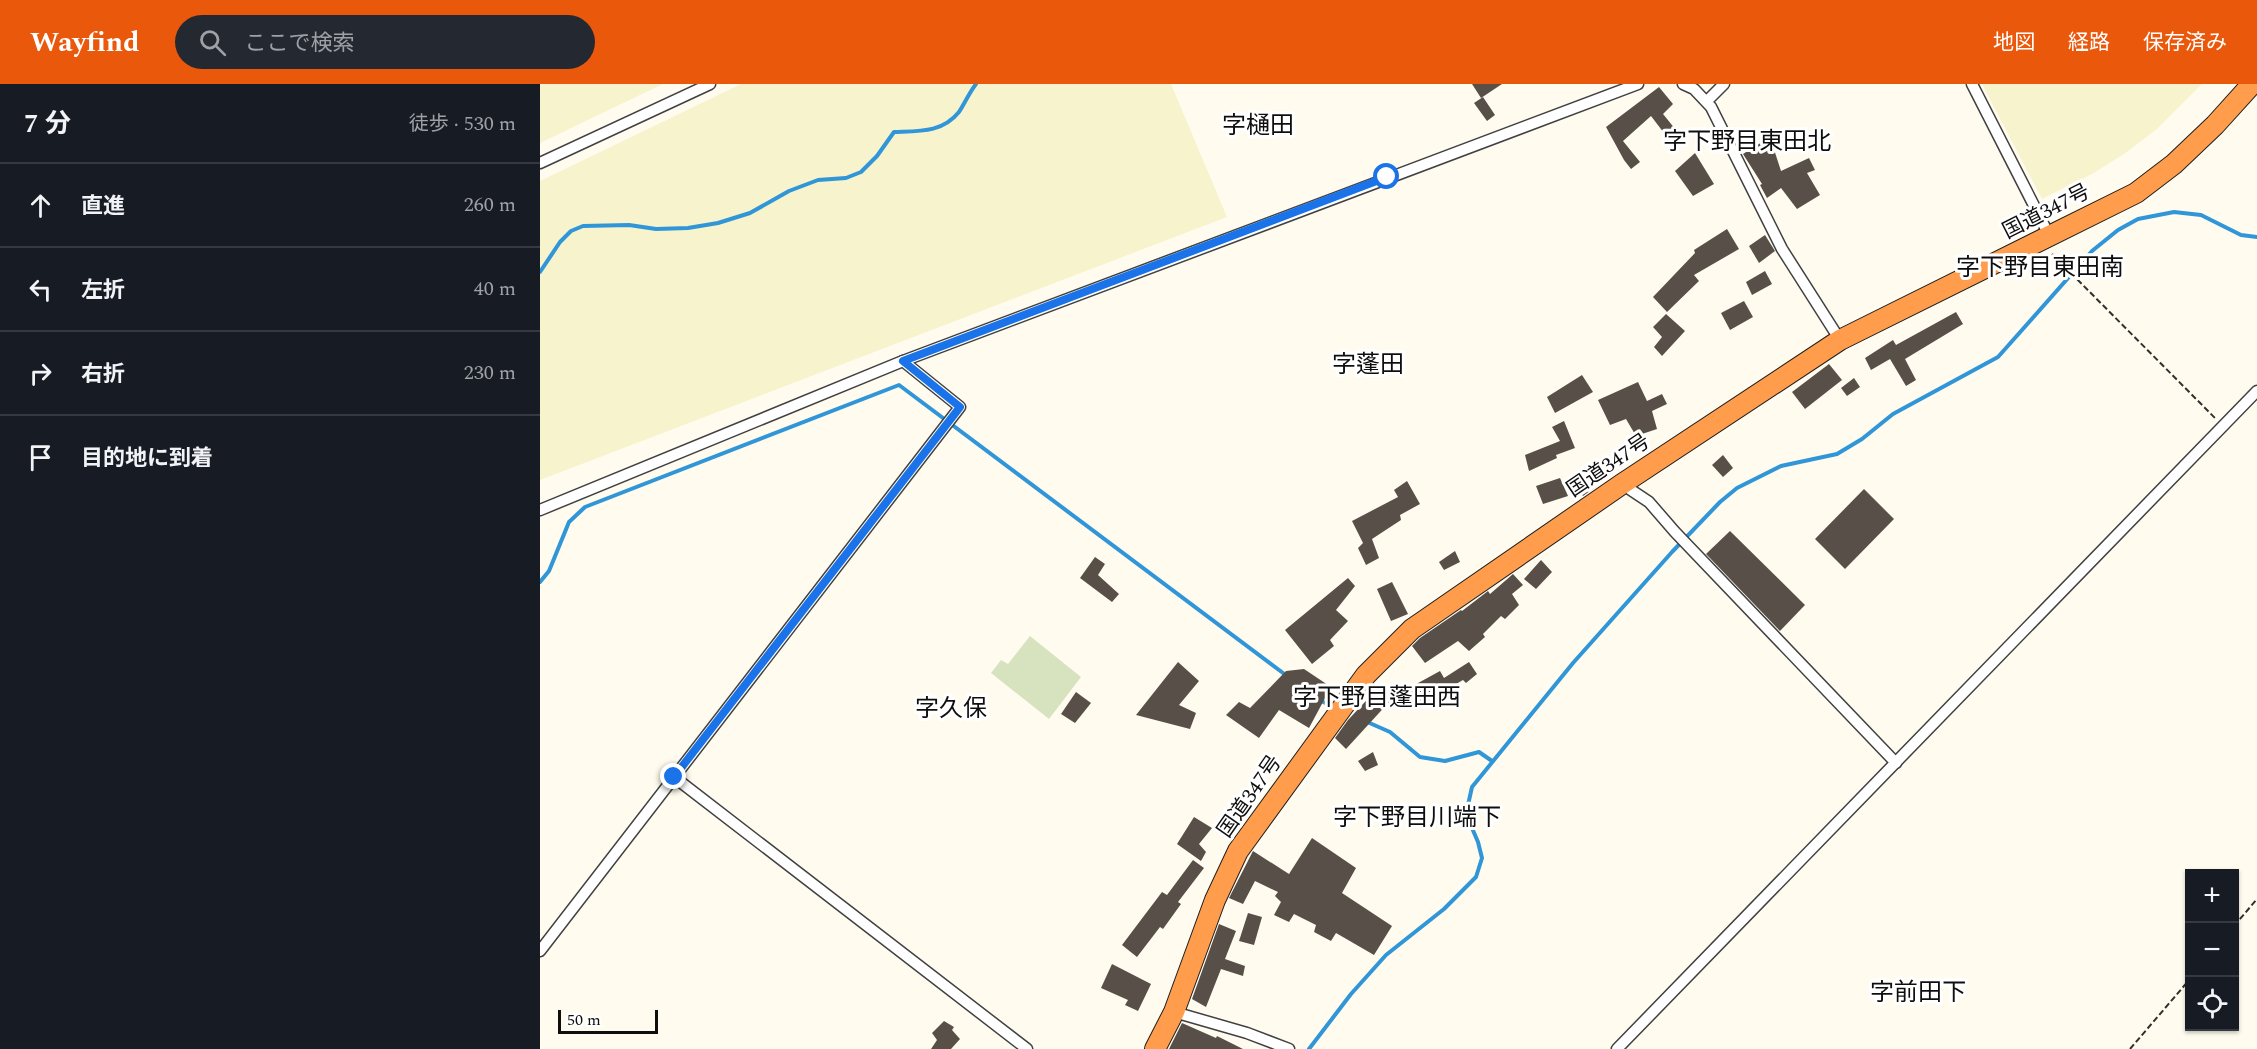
<!DOCTYPE html>
<html lang="ja">
<head>
<meta charset="utf-8">
<style>
	body { margin:0; font-family:Spectral,"Noto Sans JP",serif; background:#242831; color:#f1f3f6 }
	.controls { position:absolute; right:18px; bottom:18px; display:grid; overflow:hidden; border-radius:0px; box-shadow:0 2px 4px #0004 }
	.controls button { width:54px; height:54px; display:grid; place-items:center; padding:0; border:0; border-bottom:2px solid #363941; background:#171b24; color:#f1f3f6; font:30px sans-serif }
	.scale { position:absolute; left:18px; bottom:15px; width:100px; box-sizing:border-box; padding-left:6px; border:3px solid #0e0e0e; border-top:0; font-size:16px; line-height:21px; white-space:nowrap; color:#0e0e0e; -webkit-text-stroke:4px #fff; paint-order:stroke }
	.stop { position:absolute; width:18px; height:18px; margin:-14px; border:4px solid #1a73e8; border-radius:50%; background:#fff }
	.stop.end { background:#1a73e8; border-color:#fff; box-shadow:0 2px 6px #0008 }
	.list { margin:0; padding:0; list-style:none }
	h2 { display:flex; justify-content:space-between; align-items:center; height:78px; margin:0; padding:0 24px; font-size:26px }
	h2 small { font-size:20px; font-weight:400; color:#9ea1a6 }
	.list li { display:grid; grid-template-columns:39px 1fr auto; gap:18px; align-items:center; box-sizing:border-box; height:84px; padding:0 24px; border-top:2px solid #363941 }
	.list b { display:block; font-size:22px; white-space:nowrap }
	.list em { font-size:20px; font-style:normal; color:#9ea1a6 }
	.icon { flex:none; width:33px; height:33px; fill:none; stroke:currentColor; stroke-width:2; stroke-linecap:round; stroke-linejoin:round }
	.map { position:relative; flex:none; width:1717px; height:965px; overflow:hidden }
	header { display:flex; align-items:center; gap:36px; box-sizing:border-box; height:84px; padding:0 30px; background:#ea580c; color:#fff }
	header strong { font-size:28px }
	nav { display:flex; gap:33px; margin-inline-start:auto; font-size:21px }
	.search { width:420px; height:54px; background:#242831; display:flex; align-items:center; gap:15px; box-sizing:border-box; padding:0 21px; border-radius:33px; color:#9ea1a6; font-size:22px }
	main { display:flex }
	aside { flex:1; background:#171b24 }
	.map>svg:first-child { display:block }
	.farmland { fill:#f7f3cc }
	.cemetery { fill:#d7e3be }
	.lines { fill:none; stroke-linecap:round; stroke-linejoin:round }
	.stream { stroke:#3096d8; stroke-width:4 }
	.building { fill:#584f49 }
	.street-casing { stroke:#414141; stroke-width:13 }
	.highway-casing { stroke:#1f1f1f; stroke-width:22 }
	.path { stroke:#303030; stroke-width:2; stroke-dasharray:6 3; stroke-linecap:butt }
	.street { stroke:#fff; stroke-width:10 }
	.highway { stroke:#ff9d4d; stroke-width:20 }
	.route { stroke:#1a73e8; stroke-width:8 }
	.labels { text-anchor:middle; stroke-width:6; stroke-linejoin:round; paint-order:stroke }
	.street-label { font-size:21px; fill:#0e0e0e; stroke:#fff }
	.quarter-label { font-size:24px; fill:#0e0e0e; stroke:#fff }
</style>
</head>
<body>
<header>
<strong>Wayfind</strong>
<div class="search"><svg class="icon" aria-label="search" viewBox="0 0 24 24"><circle cx="10" cy="10" r="6"/><path d="M15 15l6 6"/></svg>ここで検索</div>
<nav><a>地図</a><a>経路</a><a>保存済み</a></nav>
</header>
<main>
<aside>
<h2>7 分<small>徒歩 · 530 m</small></h2>
<ul class="list">
<li><svg class="icon" aria-label="ahead" viewBox="0 0 24 24"><path d="M12 20V5M6 11l6-6 6 6"/></svg><div><b>直進</b></div><em>260 m</em></li>
<li><svg class="icon" aria-label="left" viewBox="0 0 24 24"><path d="M17 20v-9H6M10 6l-5 5 5 5"/></svg><div><b>左折</b></div><em>40 m</em></li>
<li><svg class="icon" aria-label="right" viewBox="0 0 24 24"><path d="M7 20v-9h11M14 6l5 5-5 5"/></svg><div><b>右折</b></div><em>230 m</em></li>
<li><svg class="icon" aria-label="arrive" viewBox="0 0 24 24"><path d="M6 21V4h12l-3 4 3 4H6"/></svg><div><b>目的地に到着</b></div></li>
</ul>
</aside>
<div class="map">
<svg width="1717" height="965" viewBox="0 0 1717 965">
	<rect width="100%" height="100%" fill="#fffcef"/>
	<g class="farmland">
		<path d="M0,0H123L0,59Z"/>
		<path d="M201,0H631L687,133L0,396V97Z"/>
		<path d="M1442,0H1662L1617,45L1584,70L1552,90L1502,115Z"/>
	</g>
	<path class="cemetery" d="M490,552L541,593L509,635L451,589L461,576L468,580Z"/>
	<g class="lines">
		<g class="stream">
			<path d="M0,188L20,158L31,147L43,142L89,141L116,145L148,144L178,139L210,129L249,107L278,96L306,94L321,88L337,72L354,48C379,47 402,49 419,28C425,19 429,9 436,0"/>
			<path d="M0,498L9,487L29,438L45,423L359,301L747,592"/>
			<path d="M779,616L794,623"/>
			<path d="M825,637L850,648L880,673L905,677L939,668L952,677"/>
			<path d="M769,965L811,910L846,871L904,825L936,793L942,774L938,758L926,730L932,703L1033,579L1132,468L1180,418L1197,404L1241,382L1297,370L1322,355L1353,330L1458,273L1552,167L1578,146L1598,135L1634,128L1661,131L1701,151L1717,153"/>
		</g>
	</g>
	<g class="building">
		<path d="M932,0H962L941,14Z"/>
		<path d="M1119,3L1133,20L1123,30L1136,46L1127,53L1111,32L1083,57L1100,78L1091,85L1084,76L1066,43Z"/>
		<path d="M943,13L955,31L947,37L934,19Z"/>
		<path d="M1230,53L1241,87L1269,74L1275,86L1267,89L1280,111L1257,125L1241,104L1227,114L1220,101L1222,100L1203,70Z"/>
		<path d="M1155,69L1174,100L1153,112L1135,87Z"/>
		<path d="M1187,145L1199,165L1154,191L1159,197L1127,228L1113,213L1155,169L1154,166Z"/>
		<path d="M1225,151L1235,167L1219,179L1209,162Z"/>
		<path d="M1225,187L1232,200L1212,211L1206,198Z"/>
		<path d="M1204,217L1213,233L1190,246L1181,229Z"/>
		<path d="M1416,228L1423,240L1365,275L1376,296L1366,302L1350,275L1331,286L1325,274L1353,256L1356,261Z"/>
		<path d="M1126,230L1145,247L1122,272L1114,263L1122,253L1113,243Z"/>
		<path d="M1289,280L1302,296L1265,325L1252,308Z"/>
		<path d="M1042,291L1053,308L1015,329L1007,313Z"/>
		<path d="M1314,294L1320,303L1307,312L1301,304Z"/>
		<path d="M1098,298L1107,317L1122,310L1127,320L1112,327L1117,345L1096,352L1086,335L1070,341L1058,316Z"/>
		<path d="M1024,337L1035,364L1016,371L1017,374L989,387L985,371L1020,357L1012,343Z"/>
		<path d="M1183,371L1193,384L1183,393L1172,381Z"/>
		<path d="M1020,394L1028,412L1003,420L996,402Z"/>
		<path d="M1048,396L1054,404L1043,412L1036,404Z"/>
		<path d="M867,397L880,420L860,431L861,436L832,455L839,474L826,481L818,464L823,459L812,437L858,413L854,406Z"/>
		<path d="M1324,405L1354,435L1305,485L1275,455Z"/>
		<path d="M1190,447L1265,521L1240,547L1166,470Z"/>
		<path d="M915,467L920,478L904,486L899,478Z"/>
		<path d="M555,473L565,480L558,491L579,510L572,518L540,494Z"/>
		<path d="M1001,476L1012,488L996,505L984,495Z"/>
		<path d="M973,490L983,501L972,510L979,521L965,535L961,532L943,550L945,553L929,567L918,557L885,579L872,562L880,554L921,526L922,527L948,507L950,510Z"/>
		<path d="M808,494L815,502L796,526L808,537L790,556L794,562L772,580L745,546Z"/>
		<path d="M852,498L868,530L851,537L837,505Z"/>
		<path d="M638,578L659,597L639,621L656,629L650,645L596,631Z"/>
		<path d="M929,578L937,590L926,599L923,596L880,621L869,604L900,587L904,594Z"/>
		<path d="M764,585L791,603L769,644L739,626L719,654L686,631L699,618L710,624L746,587Z"/>
		<path d="M838,604L850,617L806,665L795,654L808,636Z"/>
		<path d="M536,608L551,619L535,639L521,630Z"/>
		<path d="M833,668L838,681L825,687L818,677Z"/>
		<path d="M654,733L672,744L659,760L666,768L661,777L637,760Z"/>
		<path d="M772,754L816,784L802,809L852,842L834,871L796,849L791,857L774,848L776,841L754,830L749,838L734,831L741,818L735,812L738,808L715,797L703,820L689,814L713,767L749,790Z"/>
		<path d="M653,776L664,784L638,818L641,820L623,845L620,843L597,873L582,861L622,808L627,811Z"/>
		<path d="M708,829L722,833L714,861L699,857Z"/>
		<path d="M679,840L696,847L685,875L705,882L703,892L681,885L666,923L652,915Z"/>
		<path d="M572,880L611,900L598,927L585,921L588,916L561,904Z"/>
		<path d="M404,937L414,943L412,946L420,955L411,965H391L397,956L392,949Z"/>
		<path d="M642,939L676,954L677,952L703,965H629Z"/>
	</g>
	<g class="lines">
		<g class="street-casing">
			<g id="street">
				<path d="M1143,0L1154,5L1171,23L1242,165L1300,256"/>
				<path d="M1432,0L1510,153"/>
				<path d="M1167,17L1184,0"/>
				<path d="M0,79L170,0"/>
				<path d="M1082,400L1109,418L1135,448L1356,679"/>
				<path d="M0,426L363,277L1098,0"/>
				<path d="M134,693L487,965"/>
				<path d="M0,867L420,323L363,277"/>
				<path d="M634,928L707,949L749,965"/>
				<path d="M1077,965L1717,307"/>
			</g>
		</g>
		<g class="highway-casing">
			<path id="highway" d="M615,965L634,928L675,816L698,767L826,591L872,545L1082,400L1300,256L1596,109L1634,80L1675,41L1712,0"/>
		</g>
		<g class="path">
			<path d="M1512,170L1675,334"/>
			<path d="M1694,842L1717,815"/>
			<path d="M1590,965L1650,895"/>
		</g>
		<use href="#street" class="street"/>
		<use href="#highway" class="highway"/>
	</g>
	<g class="lines">
		<path class="route" d="M134,693L420,323L363,277L847,93"/>
	</g>
	<g class="labels">
		<g class="street-label">
			<text transform="translate(1506 127) rotate(-27)" y="7">国道347号</text>
			<text transform="translate(1068 381) rotate(-34)" y="7">国道347号</text>
			<text transform="translate(709 712) rotate(-55)" y="7">国道347号</text>
		</g>
		<g class="quarter-label">
			<text x="718" y="49">字樋田</text>
			<text x="1207" y="65">字下野目東田北</text>
			<text x="1500" y="191">字下野目東田南</text>
			<text x="828" y="288">字蓬田</text>
			<text x="837" y="621">字下野目蓬田西</text>
			<text x="411" y="632">字久保</text>
			<text x="877" y="741">字下野目川端下</text>
			<text x="1378" y="916">字前田下</text>
		</g>
	</g>
</svg>
<div class="controls">
<button>+</button>
<button>−</button>
<button><svg class="icon" aria-label="locate" viewBox="0 0 24 24"><circle cx="12" cy="12" r="6"/><path d="M12 2v4M12 18v4M2 12h4M18 12h4"/></svg></button>
</div>
<div class="scale">50 m</div>
<div class="stop" style="left:847px;top:93px"></div>
<div class="stop end" style="left:134px;top:693px"></div>
</div>
</main>
</body>
</html>
